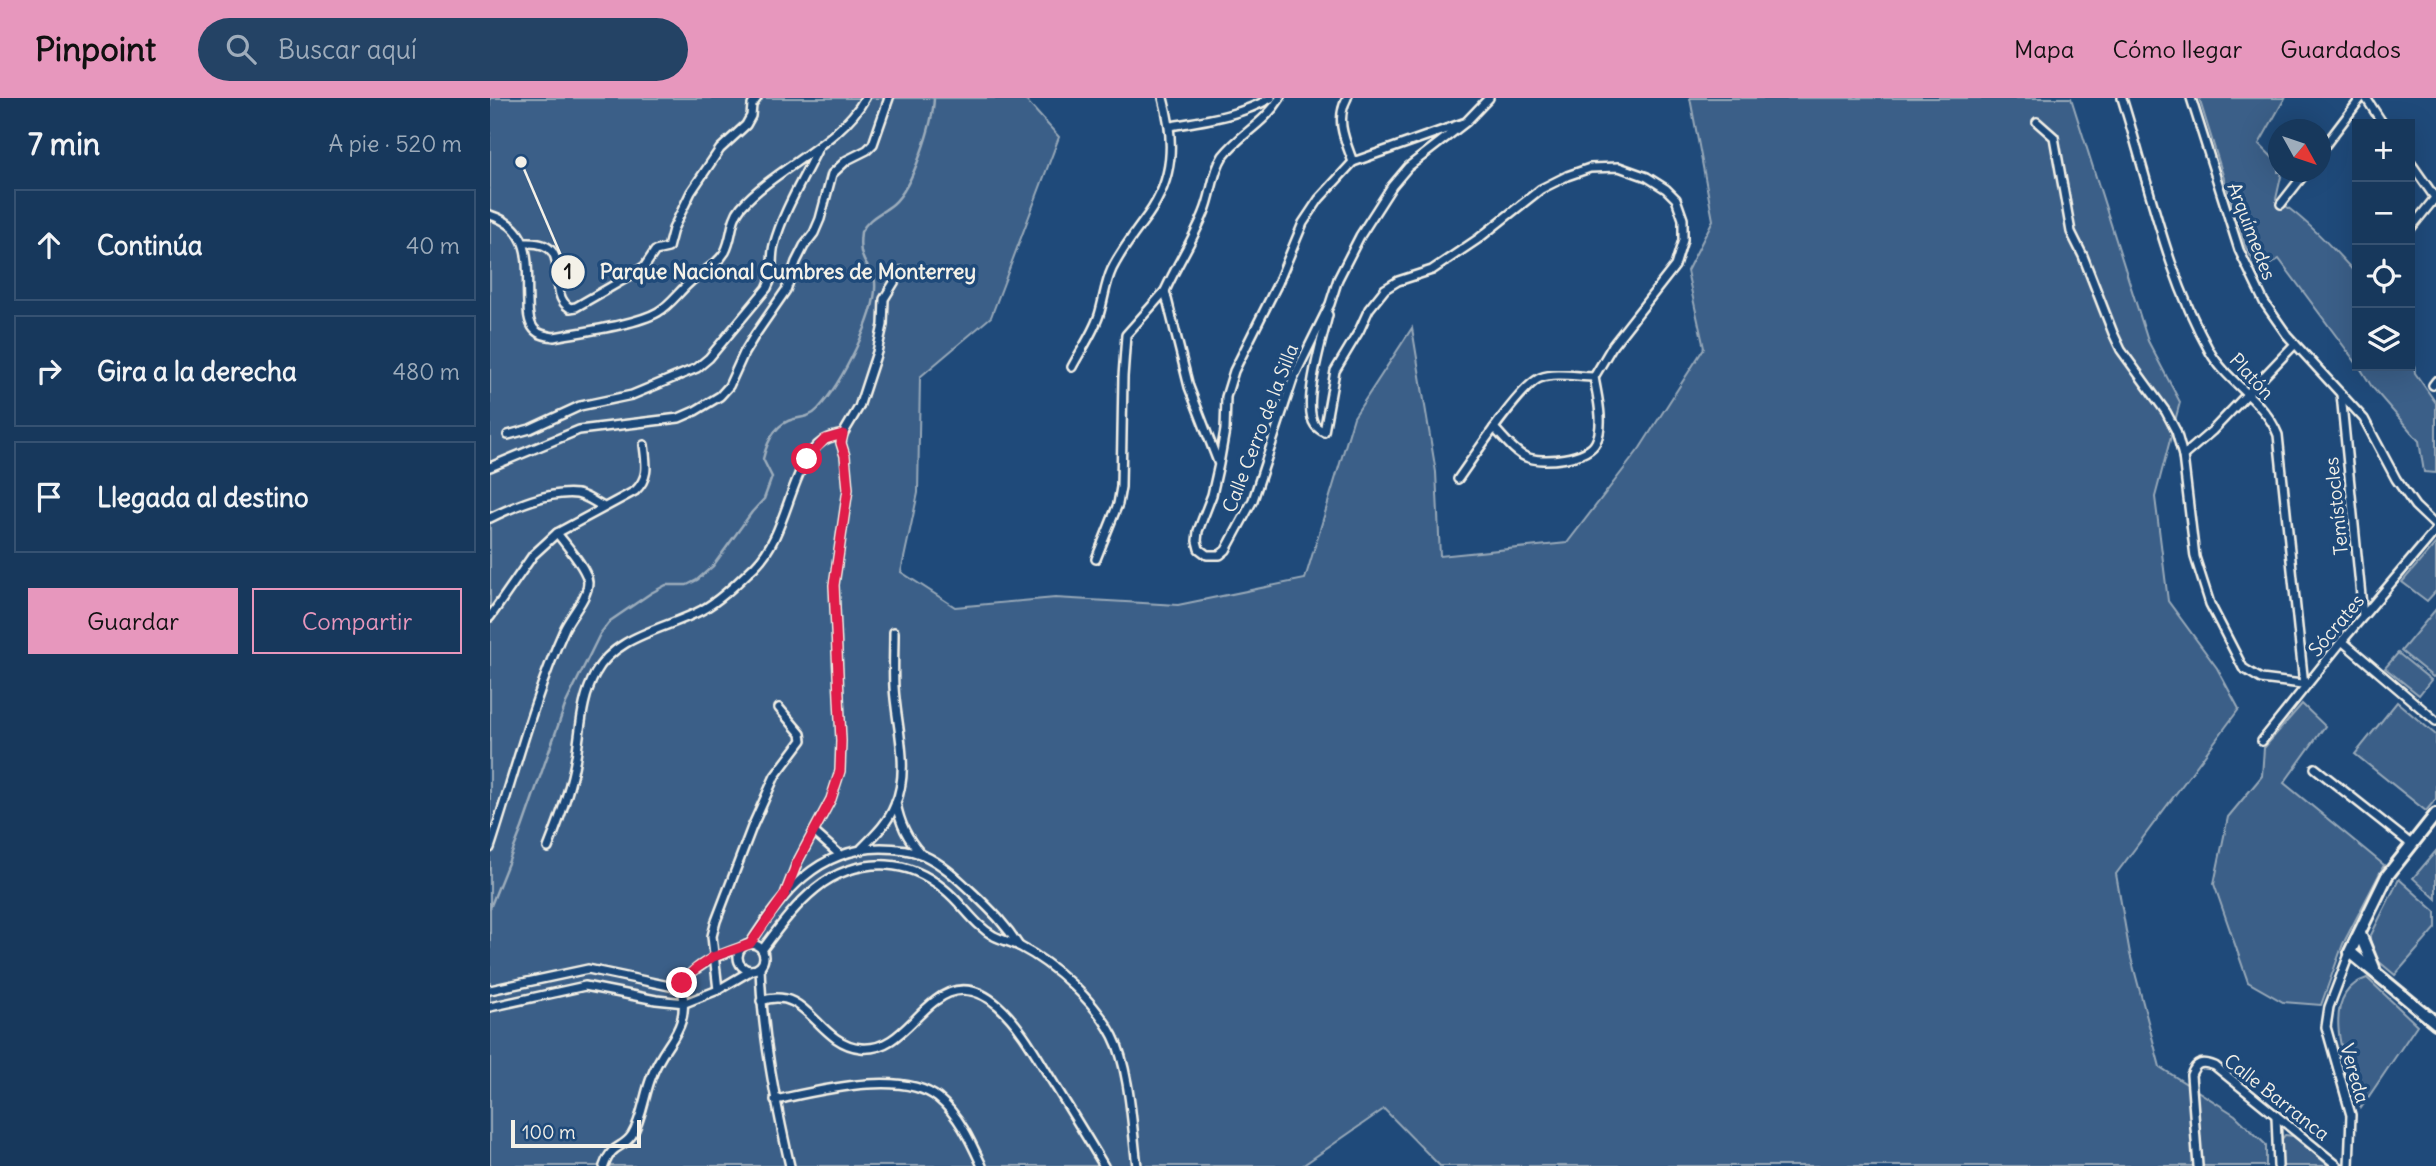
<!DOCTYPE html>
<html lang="es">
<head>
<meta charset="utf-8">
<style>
	body { margin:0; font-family:Delius,sans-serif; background:#244365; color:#f1f3f6 }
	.controls { position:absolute; right:21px; top:21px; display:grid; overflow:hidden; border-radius:0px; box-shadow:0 7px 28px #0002 }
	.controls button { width:63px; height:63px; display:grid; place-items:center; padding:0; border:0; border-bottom:2px solid #365272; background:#17385c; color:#f1f3f6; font:35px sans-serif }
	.compass { position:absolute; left:1778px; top:21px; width:63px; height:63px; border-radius:50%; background:#17385c; box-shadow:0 7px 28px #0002; rotate:130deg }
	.scale { position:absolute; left:21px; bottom:18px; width:130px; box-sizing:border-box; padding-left:7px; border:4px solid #f4f1e8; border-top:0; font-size:19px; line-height:24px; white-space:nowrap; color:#f4f1e8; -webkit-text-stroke:5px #1f4a7a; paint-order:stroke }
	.stop { position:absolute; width:21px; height:21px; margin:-16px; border:5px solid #e11d48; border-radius:50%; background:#fff }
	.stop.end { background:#e11d48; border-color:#fff; box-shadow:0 2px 7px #0008 }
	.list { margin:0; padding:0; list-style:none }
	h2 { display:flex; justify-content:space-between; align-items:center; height:91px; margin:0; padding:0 28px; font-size:30px }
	h2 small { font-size:23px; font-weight:400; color:#9eacbb }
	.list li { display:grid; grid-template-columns:46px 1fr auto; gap:21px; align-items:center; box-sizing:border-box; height:112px; margin:0 14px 14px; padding:0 14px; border:2px solid #365272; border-radius:0px }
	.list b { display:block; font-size:26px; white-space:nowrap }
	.list em { font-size:23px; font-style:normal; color:#9eacbb }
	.actions { display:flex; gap:14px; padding:21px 28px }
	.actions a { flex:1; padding:16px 0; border:2px solid #e797bd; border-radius:0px; text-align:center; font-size:24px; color:#e797bd }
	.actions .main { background:#e797bd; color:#111 }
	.icon { flex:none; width:38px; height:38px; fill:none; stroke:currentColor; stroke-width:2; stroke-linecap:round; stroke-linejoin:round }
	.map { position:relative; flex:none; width:1946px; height:1068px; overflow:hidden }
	header { display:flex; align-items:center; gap:42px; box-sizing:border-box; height:98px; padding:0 35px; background:#e797bd; color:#111 }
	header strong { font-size:33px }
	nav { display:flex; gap:38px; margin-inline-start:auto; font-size:24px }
	.search { width:490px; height:63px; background:#244365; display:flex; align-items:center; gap:18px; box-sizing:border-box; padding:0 24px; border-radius:38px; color:#9eacbb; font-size:26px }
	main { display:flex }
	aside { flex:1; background:#17385c }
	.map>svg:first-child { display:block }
	.green { fill:#3a5f88; stroke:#97a8b8; stroke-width:2 }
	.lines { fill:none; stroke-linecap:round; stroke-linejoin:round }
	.stream { stroke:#9cacbb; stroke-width:2.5 }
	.street-casing { stroke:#f4f1e8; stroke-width:12 }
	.secondary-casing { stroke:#f4f1e8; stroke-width:16 }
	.street { stroke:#1f4a7a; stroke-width:7 }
	.secondary { stroke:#1f4a7a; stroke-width:10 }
	.route { stroke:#e11d48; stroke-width:9 }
	.labels { text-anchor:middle; stroke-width:7; stroke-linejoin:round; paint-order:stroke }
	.street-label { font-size:19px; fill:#f4f1e8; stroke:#1f4a7a }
	.leader { fill:none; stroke:#f4f1e8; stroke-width:2.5 }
	.callout-dot { fill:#f4f1e8; stroke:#1f4a7a; stroke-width:2.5 }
	.mark-label { font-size:21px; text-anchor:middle; font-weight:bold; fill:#111 }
	.callout-label { font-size:21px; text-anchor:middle; font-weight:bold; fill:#f4f1e8; stroke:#1f4a7a; stroke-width:7; stroke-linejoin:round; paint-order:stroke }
</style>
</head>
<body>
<header>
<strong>Pinpoint</strong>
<div class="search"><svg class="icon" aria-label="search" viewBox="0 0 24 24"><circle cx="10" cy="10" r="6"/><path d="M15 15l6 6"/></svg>Buscar aquí</div>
<nav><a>Mapa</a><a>Cómo llegar</a><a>Guardados</a></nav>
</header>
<main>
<aside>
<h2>7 min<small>A pie · 520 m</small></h2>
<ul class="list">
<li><svg class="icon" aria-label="ahead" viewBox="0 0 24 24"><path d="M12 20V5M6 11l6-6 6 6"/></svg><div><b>Continúa</b></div><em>40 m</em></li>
<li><svg class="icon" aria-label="right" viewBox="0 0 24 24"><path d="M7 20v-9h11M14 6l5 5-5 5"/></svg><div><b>Gira a la derecha</b></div><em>480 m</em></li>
<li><svg class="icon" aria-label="arrive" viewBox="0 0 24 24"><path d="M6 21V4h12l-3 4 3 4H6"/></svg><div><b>Llegada al destino</b></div></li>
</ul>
<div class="actions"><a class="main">Guardar</a><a>Compartir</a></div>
</aside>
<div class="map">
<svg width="1946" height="1068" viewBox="0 0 1946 1068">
	<rect width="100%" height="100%" fill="#1f4a7a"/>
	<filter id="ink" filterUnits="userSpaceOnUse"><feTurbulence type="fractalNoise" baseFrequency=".0143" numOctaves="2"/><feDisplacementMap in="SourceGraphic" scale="14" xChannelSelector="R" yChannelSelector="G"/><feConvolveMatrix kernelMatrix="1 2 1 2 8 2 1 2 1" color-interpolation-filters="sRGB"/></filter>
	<g filter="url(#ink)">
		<g class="green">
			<path d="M0,0H534L569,39L501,219L430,279L428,395L411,474L465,509L565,500L688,507L815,481L864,319L922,230L946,374L950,458L1077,445L1150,350L1214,250L1197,173L1223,122L1200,0H1581L1658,243L1690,304L1665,399L1678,503L1727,570L1749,611L1626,776L1640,856L1670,969L1745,1017L1776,1047V1068H950L894,1011L812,1068H0Z"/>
			<path d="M1709,0H1795L1769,46L1788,65V74H1792L1786,101C1817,122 1842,149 1867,177V266L1789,161L1769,173L1755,148Z"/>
			<path d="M1920,230L1925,275L1946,305V375L1934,374L1929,343L1882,289L1869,268H1920Z"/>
			<path d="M1946,445V493L1937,503L1912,484Z"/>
			<path d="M1946,511V577L1943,579L1911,553Z"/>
			<path d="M1908,555L1941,582L1929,597L1895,570Z"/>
			<path d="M1907,604L1946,637V701L1936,713L1865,656Z"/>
			<path d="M1812,606L1835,628L1794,685L1894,767L1853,846L1831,907L1793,904L1758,884L1724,786L1738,719L1772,678L1774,650Z"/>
			<path d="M1946,753V801L1923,780Z"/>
			<path d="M1909,781L1946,814V830L1905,877L1881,857L1880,839Z"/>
			<path d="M1877,880L1927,927L1871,1010C1858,974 1824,897 1877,880Z"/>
			<path d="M1795,1037L1803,1038L1839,1068H1791L1789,1045Z"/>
		</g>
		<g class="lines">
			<path class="stream" d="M0,810L32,730L76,605L110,536L120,523L161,495L176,487H197L207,482L223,468L262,414L274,401L282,379L273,361C277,344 286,325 304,321C313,319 322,318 328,311C350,287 388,216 385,184C384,174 376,169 373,160C369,152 370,142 371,134C379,119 391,116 403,106C423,89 443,25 444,0"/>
			<g class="street-casing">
				<g id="street">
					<path d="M857,0C845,22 855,42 863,64"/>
					<path d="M1632,0C1659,85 1676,175 1720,254C1738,285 1775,303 1788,337L1814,587"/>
					<path d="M1701,0L1749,152L1774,204L1797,237L1874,321L1906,381L1925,408L1946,428"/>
					<path d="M1876,0L1893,26"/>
					<path d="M976,24L863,64L829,101L813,125L788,185L744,273L736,299L735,332L729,366L722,397L708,433L707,443L709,451L717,457H730L736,452L763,402L803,281L840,206L848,181L870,138L902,88L918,69L976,24L999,0"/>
					<path d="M1547,24L1564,39L1581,134L1593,158L1623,235L1631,252L1676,314L1686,333L1693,358L1705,459L1720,506L1753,570L1771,581L1812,586"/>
					<path d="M681,28C716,22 749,18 781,0"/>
					<path d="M1830,54L1871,0"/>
					<path d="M1920,64L1946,101"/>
					<path d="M1791,106L1816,74"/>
					<path d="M0,117C45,131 36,167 38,205C38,213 38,224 44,231C49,237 57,238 64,239C90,234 146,227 168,214C180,207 188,195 199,185C210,174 226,169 235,154C243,139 240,122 251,109C285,70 351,45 375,0"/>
					<path d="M1920,131L1945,100"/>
					<path d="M35,145C88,142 53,194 80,210L86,209L145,175L155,168L165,153L178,150L183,131L201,94L230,51L256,27L261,18L262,7L267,0"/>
					<path d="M838,217C833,239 811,308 825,327C826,329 832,333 834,334L845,273L869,233L879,211L895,191L908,183L942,172L988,141L1051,91L1077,78L1100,70L1129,69L1157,79L1176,91L1186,101L1193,121V142L1185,168L1123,247L1104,279C1088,279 1066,274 1050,280C1030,288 983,360 968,381"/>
					<path d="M582,269C591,252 603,235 609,217C614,201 615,186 622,171C632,151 645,135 658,117C684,80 685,43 673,0"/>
					<path d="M1943,287L1946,283"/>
					<path d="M1851,296L1873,518"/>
					<path d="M1004,330C1014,340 1024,354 1036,359C1052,366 1098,361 1106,344C1115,326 1107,298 1104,279"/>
					<path d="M18,337L40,331L90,308L142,297L207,270L219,260L277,190C285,176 280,162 284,147C293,113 314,80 329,48"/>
					<path d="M1693,358L1722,333L1805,246"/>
					<path d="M728,364L699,289L675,193C687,166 703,142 714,115C722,97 722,75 733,58C750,36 774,26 790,0"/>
					<path d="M0,369L89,332L189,320L205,313L230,298L239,288L254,255L265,237L296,192L306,164L314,148L324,135L330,121L342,76L357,62L377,52L383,46L399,0"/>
					<path d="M0,420C25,408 58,393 87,396C97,398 104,404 112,408"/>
					<path d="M606,461L628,406L631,389L633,279L636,237L675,193"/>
					<path d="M0,519L43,457L67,435L145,393C160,379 156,365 154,347"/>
					<path d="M1852,543L1946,623"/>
					<path d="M1772,643L1852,543L1946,432"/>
					<path d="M1825,670L1921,746"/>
					<path d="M406,705C410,726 417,740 431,756"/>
					<path d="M324,734L350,757"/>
					<path d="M0,750C24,677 43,601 74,532C80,518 98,500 98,484C97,470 75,446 67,435"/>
					<path d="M58,750C70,720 81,690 86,659C91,630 91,602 105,576C125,537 177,531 212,512C232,501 249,483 265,468C299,435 300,365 333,343C338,339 346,338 353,336"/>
					<path d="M372,750C385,737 398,725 405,707C421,671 406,627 404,589C403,571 404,552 404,534"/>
					<path d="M295,796L307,765L341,701L350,673L351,643L344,487L358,391L355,358L351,345L353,336L369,309L387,254L393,227L394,201L411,173"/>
					<circle cx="261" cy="859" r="13"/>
					<path d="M260,846C292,795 327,751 391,750C404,750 421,752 433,757C453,766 469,782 484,796C502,813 516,827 529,848"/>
					<path d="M272,852C305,808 336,764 397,767C419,768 437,777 454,791C472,805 484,827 504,838C512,842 521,844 529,848C564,866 605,903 623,938C640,971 642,1030 647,1068"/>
					<path d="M270,869C272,936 285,1002 300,1068"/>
					<path d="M0,892L98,871L184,889C194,885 198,877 206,871C220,860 235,855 252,849"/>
					<path d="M228,892L222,838L226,823L262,729L285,678L312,642L311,636L289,610"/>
					<path d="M271,903C318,886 327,946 371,950C404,953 421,921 445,903C497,862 539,946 561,981C579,1010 597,1039 614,1068"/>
					<path d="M0,909L95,888L166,902L195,905L228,892L262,872"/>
					<path d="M285,1002C328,993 412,971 448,1000C469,1017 481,1044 492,1068"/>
					<path d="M1786,1018L1788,1068"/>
					<path d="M114,1068C123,1044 132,1052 142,1037C152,1021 154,998 161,980C176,938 200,939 192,885"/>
					<path d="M1708,1068L1701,977C1706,964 1712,963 1725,968L1848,1068"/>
					<path d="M1859,1068L1861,1017L1836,929L1839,909L1860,854"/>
				</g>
			</g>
			<g class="secondary-casing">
				<g id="secondary">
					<path d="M1946,716L1897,778L1860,854L1946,925"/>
					<path d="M1870,836L1884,870"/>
				</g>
			</g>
			<use href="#street" class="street"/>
			<use href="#secondary" class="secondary"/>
		</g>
	</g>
	<g class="lines" filter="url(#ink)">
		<path class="route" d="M192,885L204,872L223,859L260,846L295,796L307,765L341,701L350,673L351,643L344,487L358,391L355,358L351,345L353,336L335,341L317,361"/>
	</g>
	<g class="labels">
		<g class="street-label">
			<text transform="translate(1762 133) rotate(69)" y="7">Arquímedes</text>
			<text transform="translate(1762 278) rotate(47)" y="7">Platón</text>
			<text transform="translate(770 330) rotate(-69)" y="7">Calle Cerro de la Silla</text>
			<text transform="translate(1846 408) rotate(-96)" y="7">Temístocles</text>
			<text transform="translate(1846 527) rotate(-50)" y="7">Sócrates</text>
			<text transform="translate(1865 975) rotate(74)" y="7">Vereda</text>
			<text transform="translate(1787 999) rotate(38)" y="7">Calle Barranca</text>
		</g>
	</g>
	<path class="leader" d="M31 64L78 174"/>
	<g class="callout-dot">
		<circle cx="31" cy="64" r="7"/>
		<circle cx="78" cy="174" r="18"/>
	</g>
	<g class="mark-label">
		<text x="78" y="181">1</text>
	</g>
	<g class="callout-label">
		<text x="298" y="181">Parque Nacional Cumbres de Monterrey</text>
	</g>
</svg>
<div class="controls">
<button>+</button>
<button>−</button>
<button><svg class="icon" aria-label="locate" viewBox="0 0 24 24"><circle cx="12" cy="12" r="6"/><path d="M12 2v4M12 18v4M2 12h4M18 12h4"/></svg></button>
<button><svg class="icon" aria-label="layers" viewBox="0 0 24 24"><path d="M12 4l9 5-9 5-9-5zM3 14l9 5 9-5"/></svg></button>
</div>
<svg class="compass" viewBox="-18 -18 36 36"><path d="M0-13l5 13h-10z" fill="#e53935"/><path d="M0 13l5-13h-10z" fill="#9eacbb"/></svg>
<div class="scale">100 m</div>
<div class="stop" style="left:317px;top:361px"></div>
<div class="stop end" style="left:192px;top:885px"></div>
</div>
</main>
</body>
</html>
